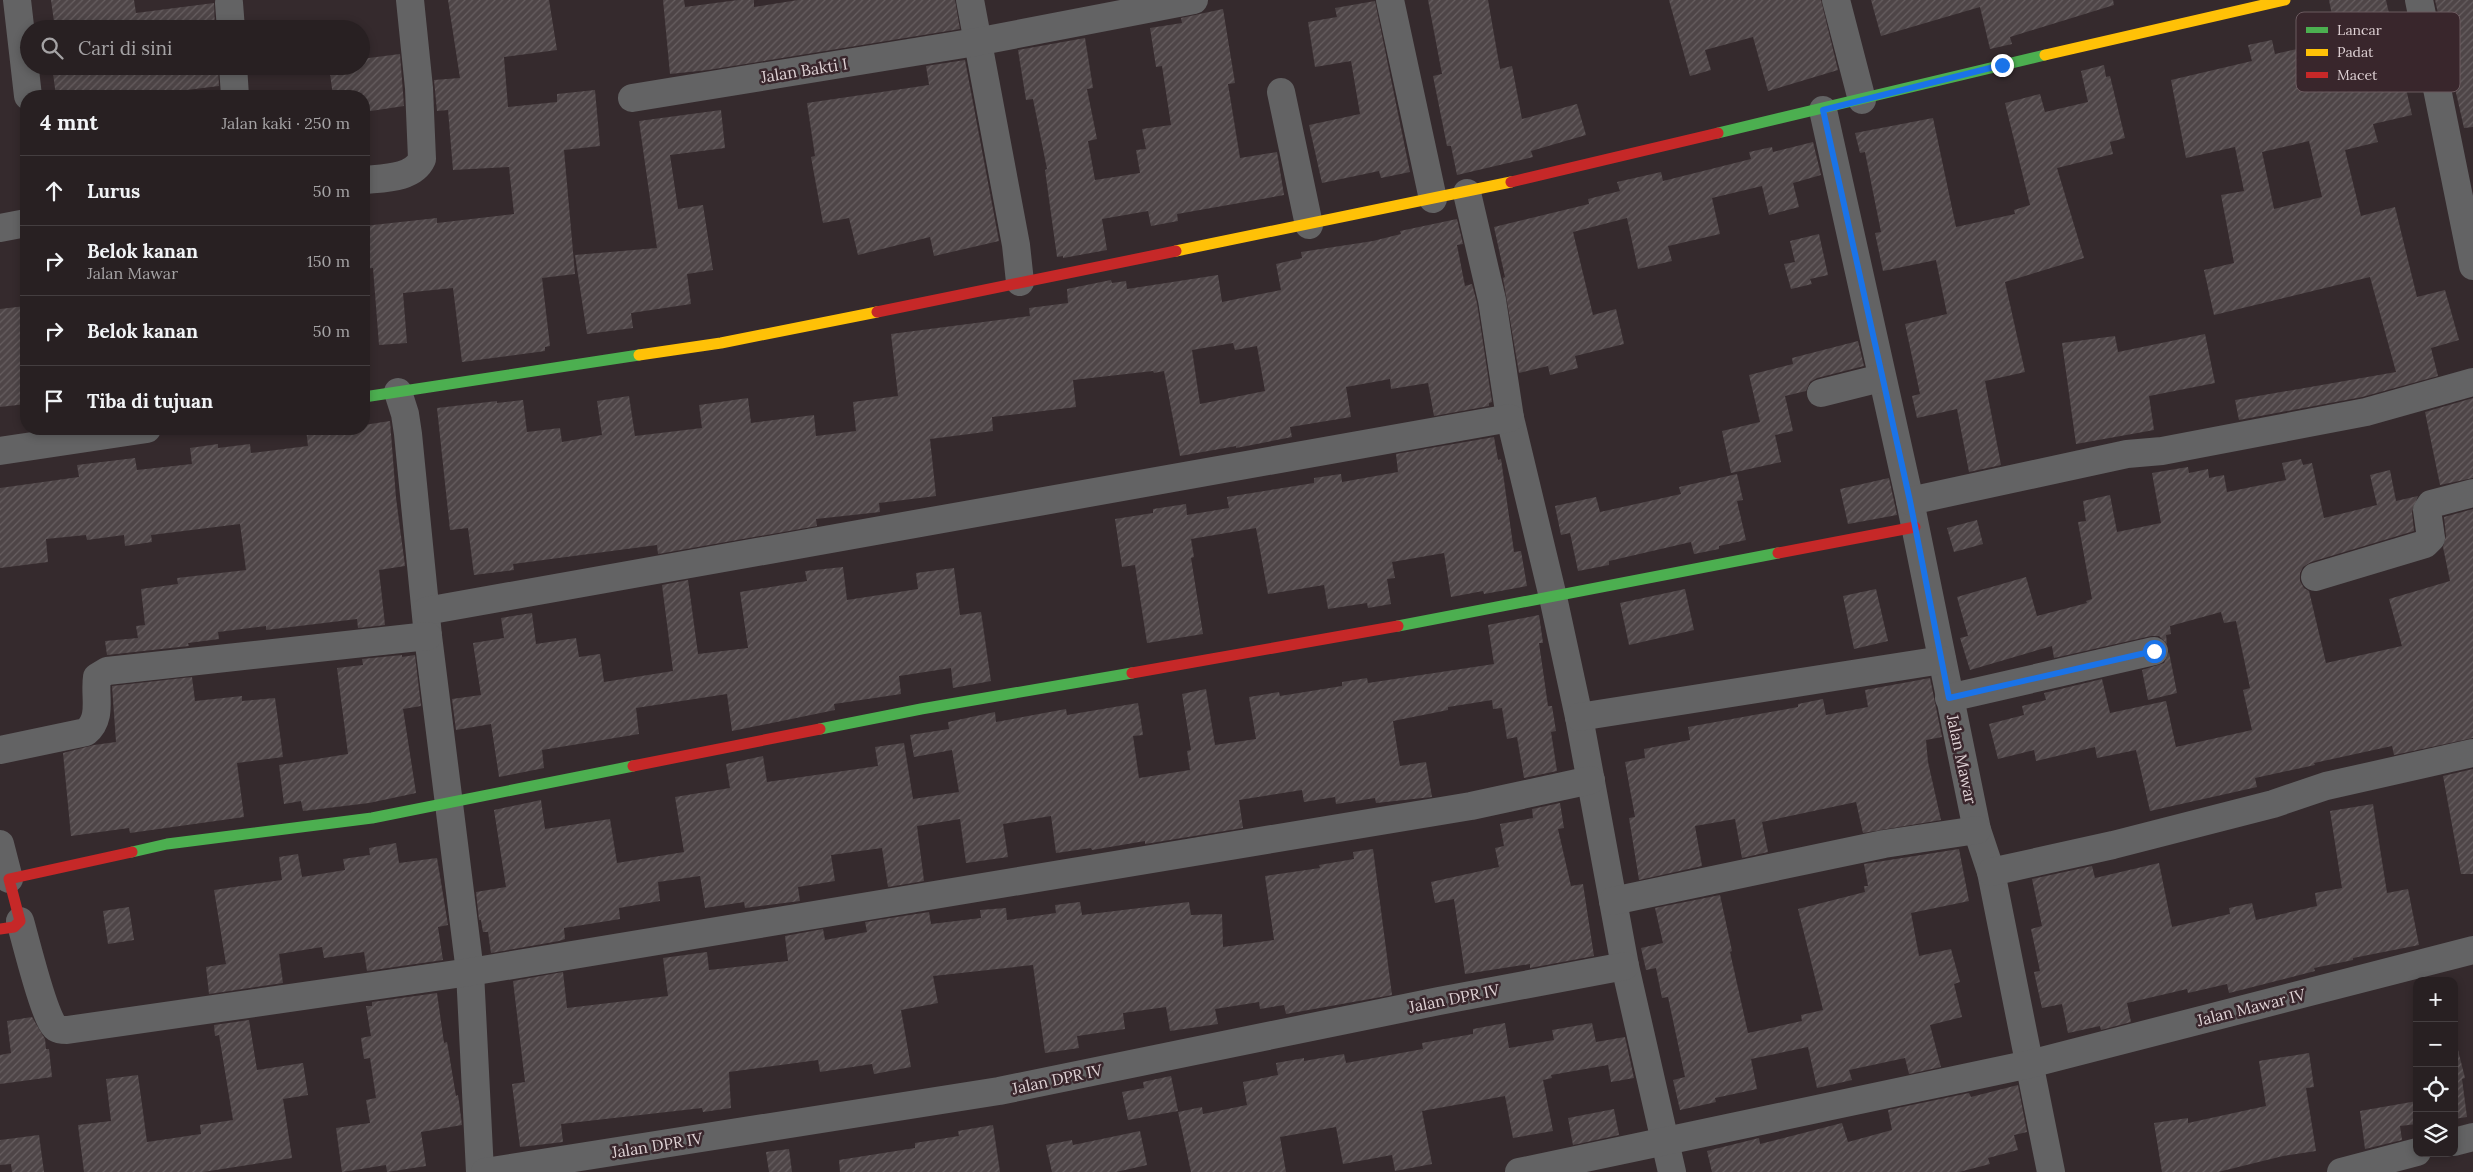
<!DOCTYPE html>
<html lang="id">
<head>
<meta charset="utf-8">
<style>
	body { margin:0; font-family:Lora,serif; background:#30282a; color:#f1f3f6 }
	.controls { position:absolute; right:15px; bottom:15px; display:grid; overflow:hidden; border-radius:10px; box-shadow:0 2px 8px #0003 }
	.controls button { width:45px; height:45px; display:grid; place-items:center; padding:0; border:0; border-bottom:1px solid #443e40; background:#282022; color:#f1f3f6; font:25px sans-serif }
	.stop { position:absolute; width:15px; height:15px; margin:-11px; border:4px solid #1a73e8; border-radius:50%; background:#fff }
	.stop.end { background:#1a73e8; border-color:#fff; box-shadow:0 1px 5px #0008 }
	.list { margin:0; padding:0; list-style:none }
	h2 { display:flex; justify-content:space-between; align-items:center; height:65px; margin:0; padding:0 20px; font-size:21px }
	h2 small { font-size:16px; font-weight:400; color:#a5a3a5 }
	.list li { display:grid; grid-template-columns:32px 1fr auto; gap:15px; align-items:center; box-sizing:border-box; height:70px; padding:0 20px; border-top:1px solid #443e40 }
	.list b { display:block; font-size:19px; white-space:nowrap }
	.list p { margin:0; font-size:16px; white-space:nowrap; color:#a5a3a5 }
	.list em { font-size:16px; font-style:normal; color:#a5a3a5 }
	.icon { flex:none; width:28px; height:28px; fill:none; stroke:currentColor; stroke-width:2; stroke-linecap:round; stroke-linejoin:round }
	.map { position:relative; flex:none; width:2473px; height:1172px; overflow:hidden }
	.search { position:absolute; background:#282022; box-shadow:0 2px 8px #0003; left:20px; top:20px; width:350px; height:55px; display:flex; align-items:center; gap:12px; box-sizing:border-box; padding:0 18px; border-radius:28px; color:#a5a3a5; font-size:19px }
	.panel { position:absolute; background:#282022; box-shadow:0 2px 8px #0003; left:20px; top:90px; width:350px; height:345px; border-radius:20px }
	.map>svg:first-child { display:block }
	.building { fill:url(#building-hatch); fill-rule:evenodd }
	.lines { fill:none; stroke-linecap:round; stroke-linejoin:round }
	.street { stroke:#636364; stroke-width:28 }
	.fast { stroke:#4caf50; stroke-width:11 }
	.slow { stroke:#ffc107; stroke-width:11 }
	.jam { stroke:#c62828; stroke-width:11 }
	.route { stroke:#1a73e8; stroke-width:6 }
	.labels { text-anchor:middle; stroke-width:5; stroke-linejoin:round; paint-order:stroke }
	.street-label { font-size:16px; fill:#dfd2d5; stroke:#39262c }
	.key { fill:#39262c; stroke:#6b5a5f; stroke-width:1 }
	.key-label { font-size:14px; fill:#dfd2d5 }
</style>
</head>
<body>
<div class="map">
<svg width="2473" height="1172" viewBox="0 0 2473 1172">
	<defs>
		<pattern id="building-hatch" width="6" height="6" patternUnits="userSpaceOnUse" patternTransform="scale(1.25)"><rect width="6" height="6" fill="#4e4547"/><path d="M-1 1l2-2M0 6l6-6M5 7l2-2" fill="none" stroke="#675f61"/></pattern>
	</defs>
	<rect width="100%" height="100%" fill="#352a2d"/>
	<g class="building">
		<path d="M51,0H134L136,13L214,3L215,29H55Z"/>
		<path d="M448,0H549L557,50L504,57L508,107L557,102V94L595,90L600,146L564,150L575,274L542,278L550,346L545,347V351L462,362L453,288L403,293L407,343L379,345L373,268L364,269V226L437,218V223L514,214L509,167L453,170L448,110L437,111L434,80L460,78Z"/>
		<path d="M663,0H684L685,7L738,0H754V7L798,0H955L960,29L708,70L670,74Z"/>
		<path d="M1428,0H1488L1500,69L1512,66L1522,119L1577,104L1586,135L1531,151L1533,157L1457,175L1451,146H1447L1433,76L1442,74Z"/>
		<path d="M1669,0H1821L1838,70L1768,91L1753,37L1705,50L1711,70L1690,76Z"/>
		<path d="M1871,0H2113L2114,5L2010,37L2012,44L1990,49L1980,7L1881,36Z"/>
		<path d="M2329,0H2386L2412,115L2373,124L2378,142L2345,150L2361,216L2395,207L2417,297L2445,290L2459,340L2431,348L2438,376L2362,397L2239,420L2235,400L2396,372L2370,277L2214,315L2204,270L2234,263L2221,195L2244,191L2235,147L2186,158L2171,80L2252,61L2248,45L2272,40L2275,54L2337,40ZM2309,141L2322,197L2274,209L2262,152Z"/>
		<path d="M2435,0H2473V127L2464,128Z"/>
		<path d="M1375,1L1410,172L1381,178L1379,171L1322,183L1309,125L1360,114L1351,61L1315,67L1308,22L1337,17L1335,8Z"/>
		<path d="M1223,9L1235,83L1228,84L1240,158L1277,152L1284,195L1177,214L1178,221L1151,226L1148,211L1102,219L1107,250L1063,258V256L1057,257L1045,170L1047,169L1033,99L1026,100L1018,50L1085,38L1093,88L1087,89L1097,139L1088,141L1095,180L1140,173L1136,150L1146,149L1142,129L1171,125L1162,66L1156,67L1150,28L1182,23L1181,18Z"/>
		<path d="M400,54L404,106L364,112V96H333L329,66H361V59Z"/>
		<path d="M965,60L999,241L934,256L930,237L858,255L849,218L823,223L811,157L815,156L807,103L929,85L926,66Z"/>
		<path d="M2104,65L2106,77L2110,76L2125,138L2110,142L2113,154L2057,168L2084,258L2005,282L2025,372L1985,381L2001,465L1969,472L1957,409L1917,418L1912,396L1920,394L1905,324L1947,314L1936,260L1883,271L1875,233L1881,232L1865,152L1860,153L1855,133L1933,118L1956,227L2015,214L2014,210L2030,205L2005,103L2040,94L2045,112L2088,102L2081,71Z"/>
		<path d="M52,66H218L219,86L138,96H56Z"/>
		<path d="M721,110L725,148L670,155L678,209L703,205L713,270L687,274L691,304L631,313L633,328L587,334L575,255L657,248L639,121Z"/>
		<path d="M1813,142L1821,175L1793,183L1799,207L1769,215L1762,186L1712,198L1720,234L1668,246L1672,261L1638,269L1627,218L1573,232L1593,315L1616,309L1624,344L1575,356L1578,368L1550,375L1548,366L1519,373L1503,278L1505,277L1494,227L1589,204L1588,199L1620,191L1617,182L1661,172L1663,181L1751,159L1749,152L1772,147L1773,152Z"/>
		<path d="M1457,219L1463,244L1457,245L1465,286L1472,284L1477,303L1492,402L1489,403V406L1434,416L1428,383L1391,389L1390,379L1346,387L1351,417L1290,427L1292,437L1236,448V446L1180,456L1164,371L1154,373L1153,371L1073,380L1076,407L992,417L993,431L930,439L936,496L879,503L880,512L816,519L817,526L658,554L657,545L513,564L514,570L474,575L468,528L450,530L437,408L497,401V403L523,400L527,432L560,428L562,442L602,435L597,401L629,396L635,436L702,428L699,405L748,398L751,423L814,415L816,436L856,431L853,402L898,396L891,334L1030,316L1029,308L1068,303L1067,289L1111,280L1112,283L1126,281L1127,289L1218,275L1222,302L1281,290L1276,264L1302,258L1301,252L1373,241L1401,234L1400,231ZM1233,343L1235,350L1257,346L1265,391L1200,404L1192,350Z"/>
		<path d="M1819,234L1828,275L1810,279L1812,284L1791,289L1784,264L1795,262L1790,241Z"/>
		<path d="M26,306V404L0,407V309Z"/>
		<path d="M2205,334L2215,383L2149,396L2154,430L2076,444L2062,343L2115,336L2118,352Z"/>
		<path d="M1858,341L1864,366L1817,378L1810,382L1806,391L1785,396L1793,431L1775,435L1781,462L1731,473L1722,431L1760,422L1749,375L1793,364L1792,358Z"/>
		<path d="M2473,398V478L2440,485L2425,412Z"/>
		<path d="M390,421L396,498L405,566L379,570L385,625L358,628L357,619L266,630V626L218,632L219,639L188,643L189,646L107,655L105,641L138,638L136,626L145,625L141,589L178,584L177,578L246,570L240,524L151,535L152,542L125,546L124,535L87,540L86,535L46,539L48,562L0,568V488L79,477L77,465L135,458L137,470L192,464L190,448L218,444V448L250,444L251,453L308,446L306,429H364V425Z"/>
		<path d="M1494,437L1498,460L1501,459L1514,552L1521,551L1527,586L1484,594L1483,591L1451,597L1444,553L1392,562L1395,578L1387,579L1391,604L1368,608L1367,603L1328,609L1324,585L1268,594L1256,528L1191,539L1194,557L1191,558L1203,634L1147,643L1135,565L1122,567L1115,519L1153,513V509L1186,504L1187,515L1229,508L1227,497L1314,483V478L1341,474L1342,482L1398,472L1396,454Z"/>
		<path d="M2301,459L2303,465L2312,463L2324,518L2377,505L2370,475L2390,470L2396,501L2418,496L2412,512L2414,531L2311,562L2303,567L2300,573V581L2304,588L2309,591L2326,663L2402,646L2389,599L2450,581L2443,547L2446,536L2444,517L2473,509V738L2394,755L2392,746L2314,763L2315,765L2255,778L2257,787L2150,811L2136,750L2097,758L2095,747L2036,761L2034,750L1998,759L1989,724L2024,715L2022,706L2046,700L2044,693L2102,679L2110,713L2166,701L2176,747L2252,730L2243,690L2250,688L2236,621L2224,623L2221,612L2170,626L2171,634L2166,635L2167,644L2159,636H2151L2054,658L2052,646L1970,670L1960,638L1968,636L1957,597L2026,577L2037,616L2087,603L2086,601L2092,599L2078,522L2086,521L2083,501L2110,495L2117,532L2161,523L2152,473L2188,467L2189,473L2208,469L2209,478L2224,475L2227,492L2286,480L2282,463Z"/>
		<path d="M1737,474L1743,500L1737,501L1746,540L1719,546V549L1694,554L1691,542L1609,561V565L1578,571L1570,533L1561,535L1555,506L1596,497L1600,512L1681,494L1679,487Z"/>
		<path d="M1889,478L1897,515L1848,524L1840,489Z"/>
		<path d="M1977,520L1983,544L1954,552L1947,528Z"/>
		<path d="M843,567L847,600L918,589L916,573L954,568L960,615L981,612L991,681L953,688L951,668L899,676L901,694L834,704L835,710L732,731L727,694L636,708L639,734L542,750L544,768L499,777L491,724L456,730L452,699L481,695L473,643L504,638L501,618L532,613L536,644L576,638L579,657L600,654L604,682L673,671L662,585L688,580L698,654L748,648L740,592L807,581L805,571Z"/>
		<path d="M1685,589L1694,630L1629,645L1620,603Z"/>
		<path d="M1876,589L1888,641L1854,649L1843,596Z"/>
		<path d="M1539,615L1543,643H1539L1548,706H1552L1556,731L1551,732L1557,771L1524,778L1517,737L1507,739L1502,708L1493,709L1492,700L1448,707V710L1393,721L1400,766L1426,762L1432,797L1376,803L1375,798L1336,804L1335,797L1304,802L1302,790L1239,800L1243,828L1145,844V841L1092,850L1091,848L1056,853L1051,816L1003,824L1008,857L966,863L960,819L917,826L924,881L888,887L882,848L831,855L835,881L798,887L800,901L745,908L744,902L705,908L700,876L658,882L660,901L619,908L620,919L564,928L565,939L559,941L491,953L488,932H483L481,920H479L476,892L506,887L494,810L541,800L545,829L610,819L617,863L684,852L675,797L730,788L726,764L763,756L767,782L878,766L875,747L904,743L913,799L959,792L952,750L914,757L910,735L949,729L948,722L995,712L996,722L1066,709L1067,715L1138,703L1143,735L1133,736L1139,778L1190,770L1187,751L1191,750L1182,694L1206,689L1215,745L1256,739L1249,697L1279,692L1280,696L1342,686V682L1367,678L1368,683L1494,664L1488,625Z"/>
		<path d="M2169,652L2177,693L2148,700L2142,670L2164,663Z"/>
		<path d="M402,655V657L415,655L421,706L403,709L416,793L369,803L303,811L301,801L284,804L279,765L348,754L337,668L363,665L362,659Z"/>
		<path d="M192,677L195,701L242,696V701L275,698L283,757L237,763L244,817L130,833L129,828L71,836L63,753L94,745L116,742L112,686Z"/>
		<path d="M1930,678L1942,737L1926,740L1928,762L1941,820L1863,833L1856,802L1762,822L1768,852L1742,858L1735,819L1695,826L1702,866L1639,880L1629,818L1635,817L1625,762L1645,758L1644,749L1690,740L1688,727L1798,707V704L1823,699L1826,715L1868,707L1865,690Z"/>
		<path d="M2473,769V874H2461L2443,776Z"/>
		<path d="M1560,803L1564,828L1558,829L1571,886L1583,884L1594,956L1530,968V964L1465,974L1454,899L1435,903L1431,882L1499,867L1495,848L1504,846L1500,824L1533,818L1532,809Z"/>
		<path d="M2373,804L2387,893L2408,889L2419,945L2353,958V960L2314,968L2315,971L2229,993L2227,984L2188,993L2187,989L2127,1003L2131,1022L2101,1030L2100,1026L2068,1033L2062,1004L2042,1008L2034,972L2040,971L2031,929L2042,926L2032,879L2092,866L2095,878L2159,863L2172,927L2230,914L2229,908L2252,903L2256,920L2317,906L2315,893L2342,888L2330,811Z"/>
		<path d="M396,843L399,863L437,858L448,925L438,927L443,960L367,971L364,952L324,958L322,947L279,954L283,983L209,994L206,967L226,964L214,890L282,880L279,857L298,854L302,877L345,870L343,859L370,855L369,848Z"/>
		<path d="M1373,849L1392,995L1286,1014L1284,1005L1260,1009L1259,1002L1215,1009L1218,1024L1170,1031L1166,1007L1123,1013L1125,1029L1077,1036L1079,1048L1045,1053L1033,965L933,976L938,1003L901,1010L911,1067L874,1074L872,1064L820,1072L818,1060L729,1072L731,1108L703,1112L702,1108L561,1124L563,1142L520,1147L512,1084L525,1082L513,981L563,972L567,1008L668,996L663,958L707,952L709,970L788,961L785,936L823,929L825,940L867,932L865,922L929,912L931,924L981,918L980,910L1006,908L1007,920L1056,913L1055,905L1080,902L1082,915L1189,902L1191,915L1222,914L1223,947L1274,940L1265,876L1320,868L1319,865L1354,859L1353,852Z"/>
		<path d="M1959,849L1969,901L1911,913L1919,956L1951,949L1960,982L1954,984L1962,1017L1930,1025L1941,1067L1909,1074L1905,1058L1849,1070L1852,1080L1817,1088L1808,1047L1751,1059L1757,1089L1715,1098L1716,1102L1680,1110L1673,1080L1685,1077L1668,997L1662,998L1656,968L1646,970L1641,948L1663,943L1655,908L1720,895L1732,951L1730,952L1748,1033L1802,1021L1801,1015L1823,1010L1798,909L1865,892L1864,886H1868L1864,864Z"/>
		<path d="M129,907L134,940L108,944L103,911Z"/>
		<path d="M437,993L444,1043L447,1042L456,1096L458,1095L462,1125L421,1132L426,1166L387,1172L386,1165L342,1172L336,1128L370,1123L366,1100L376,1098L370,1058L364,1059L361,1038L371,1036L366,1006H372V1002Z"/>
		<path d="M32,1017L45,1039L46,1049H49L52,1077L0,1084V1055L11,1053L7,1021Z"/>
		<path d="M249,1020L257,1070L303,1063L308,1095L283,1099L292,1158L203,1172H84L78,1125L111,1121L106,1079L138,1075L147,1142L201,1134L200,1125L233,1120L219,1035L215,1036L214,1025Z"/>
		<path d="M1505,1023L1509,1048L1554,1040L1552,1030L1592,1023L1596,1042L1625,1037L1634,1078L1611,1082L1608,1065L1551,1075L1552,1078L1543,1080L1553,1131L1513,1138L1505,1096L1422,1111L1432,1164L1395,1171L1392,1155L1343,1164L1336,1127L1280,1137L1286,1172H1191L1178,1112L1202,1107L1203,1114L1247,1105L1243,1082L1278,1075L1276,1063L1304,1058V1061L1344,1054L1346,1063L1423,1049L1422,1043L1473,1034V1029Z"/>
		<path d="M2454,1034L2465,1078L2462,1079L2467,1117L2454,1119Z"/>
		<path d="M2309,1053L2314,1087L2306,1088L2316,1151L2283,1156L2218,1172H2162L2154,1123L2188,1118V1123L2266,1106L2259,1061Z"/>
		<path d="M1171,1076L1178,1111L1128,1120L1122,1092L1144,1088L1143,1082Z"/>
		<path d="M2018,1085L2027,1132L2014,1135L2018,1150L1988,1158L1990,1164L1959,1172H1712L1707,1151L1759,1138L1760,1144L1842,1123L1848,1142L1892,1130L1888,1110L1969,1093L1971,1097Z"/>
		<path d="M2417,1101V1124L2400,1126L2402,1140L2365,1149L2360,1111Z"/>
		<path d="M1614,1109L1619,1135L1573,1145L1568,1118Z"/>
		<path d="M993,1125L1000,1172H840L839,1160L915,1148V1143L959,1136L958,1131Z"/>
		<path d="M1140,1131L1147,1165L1116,1172H1052L1046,1145L1072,1140L1073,1145Z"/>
		<path d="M39,1135L44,1172H12L11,1164L0,1165V1140Z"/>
		<path d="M789,1149L792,1172H769L766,1152Z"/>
	</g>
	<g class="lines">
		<g class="street">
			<path d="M17,0L28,96"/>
			<path d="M970,0L1016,245L1020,282"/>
			<path d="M1390,0L1433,199"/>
			<path d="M1836,0L1862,100"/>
			<path d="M2419,0L2473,266"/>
			<path d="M229,3L231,29"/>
			<path d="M233,66L235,96"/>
			<path d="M1281,92L1309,225"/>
			<path d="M632,98L976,42L1194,0"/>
			<path d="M1823,110L1910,501L1977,830L1991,872L2051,1172"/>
			<path d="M364,180C383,178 413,179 422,159L419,88L410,0"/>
			<path d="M1467,193L1492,300L1510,418L1553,597L1579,717L1625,966L1672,1172"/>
			<path d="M0,228L26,223"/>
			<path d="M398,392L405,414L408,434L428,636L470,972L480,1172"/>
			<path d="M1821,393L1881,378"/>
			<path d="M0,451L147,429"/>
			<path d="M1910,501L2127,454L2162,451L2366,412L2473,382"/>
			<path d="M2315,577L2425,544L2431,538L2427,510L2431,504L2473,493"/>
			<path d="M426,611L1510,418"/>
			<path d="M1949,698L2154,651"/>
			<path d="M1579,717L1942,660"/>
			<path d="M0,750L86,732C103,718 94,696 97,677L107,671L428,636"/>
			<path d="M0,844L9,879"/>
			<path d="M1991,872L2113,845L2273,804L2326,786L2473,753"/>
			<path d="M1613,901L1884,844L1977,830"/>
			<path d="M20,921C25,938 45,1021 56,1028C59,1030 63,1030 67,1030L470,972L1471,806L1591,780"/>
			<path d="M2454,1142L2473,1137"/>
			<path d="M485,1172L999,1091L1439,1001L1625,966"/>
			<path d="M1519,1172L2030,1064L2473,950"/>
			<path d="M2341,1172L2417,1152"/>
		</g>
		<g class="fast">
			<path d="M1718,133L2045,55"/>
			<path d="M364,397L639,355"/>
			<path d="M1398,626L1778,553"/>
			<path d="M820,729L921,709L1132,673"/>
			<path d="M132,852L167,844L372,818L633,766"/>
		</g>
		<g class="slow">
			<path d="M2045,55L2285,0"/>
			<path d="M1176,251L1511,182"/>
			<path d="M639,355L721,343L877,312"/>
		</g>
		<g class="jam">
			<path d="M1511,182L1718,133"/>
			<path d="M877,312L1176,251"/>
			<path d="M1778,553L1915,527"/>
			<path d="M1132,673L1398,626"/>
			<path d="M633,766L820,729"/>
			<path d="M0,929L14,927L20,921L9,879L132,852"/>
		</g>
	</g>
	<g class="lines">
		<path class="route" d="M2002,65L1823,110L1910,501L1949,698L2154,651"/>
	</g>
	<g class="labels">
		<g class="street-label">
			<text transform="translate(804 70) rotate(-9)" y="6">Jalan Bakti I</text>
			<text transform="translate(1962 759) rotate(78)" y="6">Jalan Mawar</text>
			<text transform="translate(1454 998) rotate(-11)" y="6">Jalan DPR IV</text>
			<text transform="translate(2251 1007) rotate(-14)" y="6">Jalan Mawar IV</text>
			<text transform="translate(1057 1079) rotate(-12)" y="6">Jalan DPR IV</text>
			<text transform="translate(657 1145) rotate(-9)" y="6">Jalan DPR IV</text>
		</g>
	</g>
	<rect x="2296" y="12" width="164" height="80" rx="8" class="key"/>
	<rect x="2306" y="27" width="22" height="6" fill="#4caf50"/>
	<rect x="2306" y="49" width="22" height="7" fill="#ffc107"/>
	<rect x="2306" y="72" width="22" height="6" fill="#c62828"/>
	<g class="key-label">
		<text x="2337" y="35">Lancar</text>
		<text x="2337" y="57">Padat</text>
		<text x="2337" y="80">Macet</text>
	</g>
</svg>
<div class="controls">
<button>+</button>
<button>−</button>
<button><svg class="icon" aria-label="locate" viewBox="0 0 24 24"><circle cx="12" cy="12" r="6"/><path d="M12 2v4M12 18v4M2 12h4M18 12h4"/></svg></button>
<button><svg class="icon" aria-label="layers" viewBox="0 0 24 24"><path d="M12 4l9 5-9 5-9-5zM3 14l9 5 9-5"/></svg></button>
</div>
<div class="stop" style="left:2154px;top:651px"></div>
<div class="stop end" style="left:2002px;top:65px"></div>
<div class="search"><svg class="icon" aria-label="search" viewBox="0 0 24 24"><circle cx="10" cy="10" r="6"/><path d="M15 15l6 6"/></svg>Cari di sini</div>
<section class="panel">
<h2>4 mnt<small>Jalan kaki · 250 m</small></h2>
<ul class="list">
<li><svg class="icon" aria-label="ahead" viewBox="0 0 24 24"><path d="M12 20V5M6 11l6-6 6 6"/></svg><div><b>Lurus</b></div><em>50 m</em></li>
<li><svg class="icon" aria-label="right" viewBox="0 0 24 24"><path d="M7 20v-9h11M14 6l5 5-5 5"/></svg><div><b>Belok kanan</b><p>Jalan Mawar</p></div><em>150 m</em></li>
<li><svg class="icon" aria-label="right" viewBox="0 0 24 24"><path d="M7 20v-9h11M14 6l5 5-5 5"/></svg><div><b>Belok kanan</b></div><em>50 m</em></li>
<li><svg class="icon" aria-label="arrive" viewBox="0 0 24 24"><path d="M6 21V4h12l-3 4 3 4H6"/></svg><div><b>Tiba di tujuan</b></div></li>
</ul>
</section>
</div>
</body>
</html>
